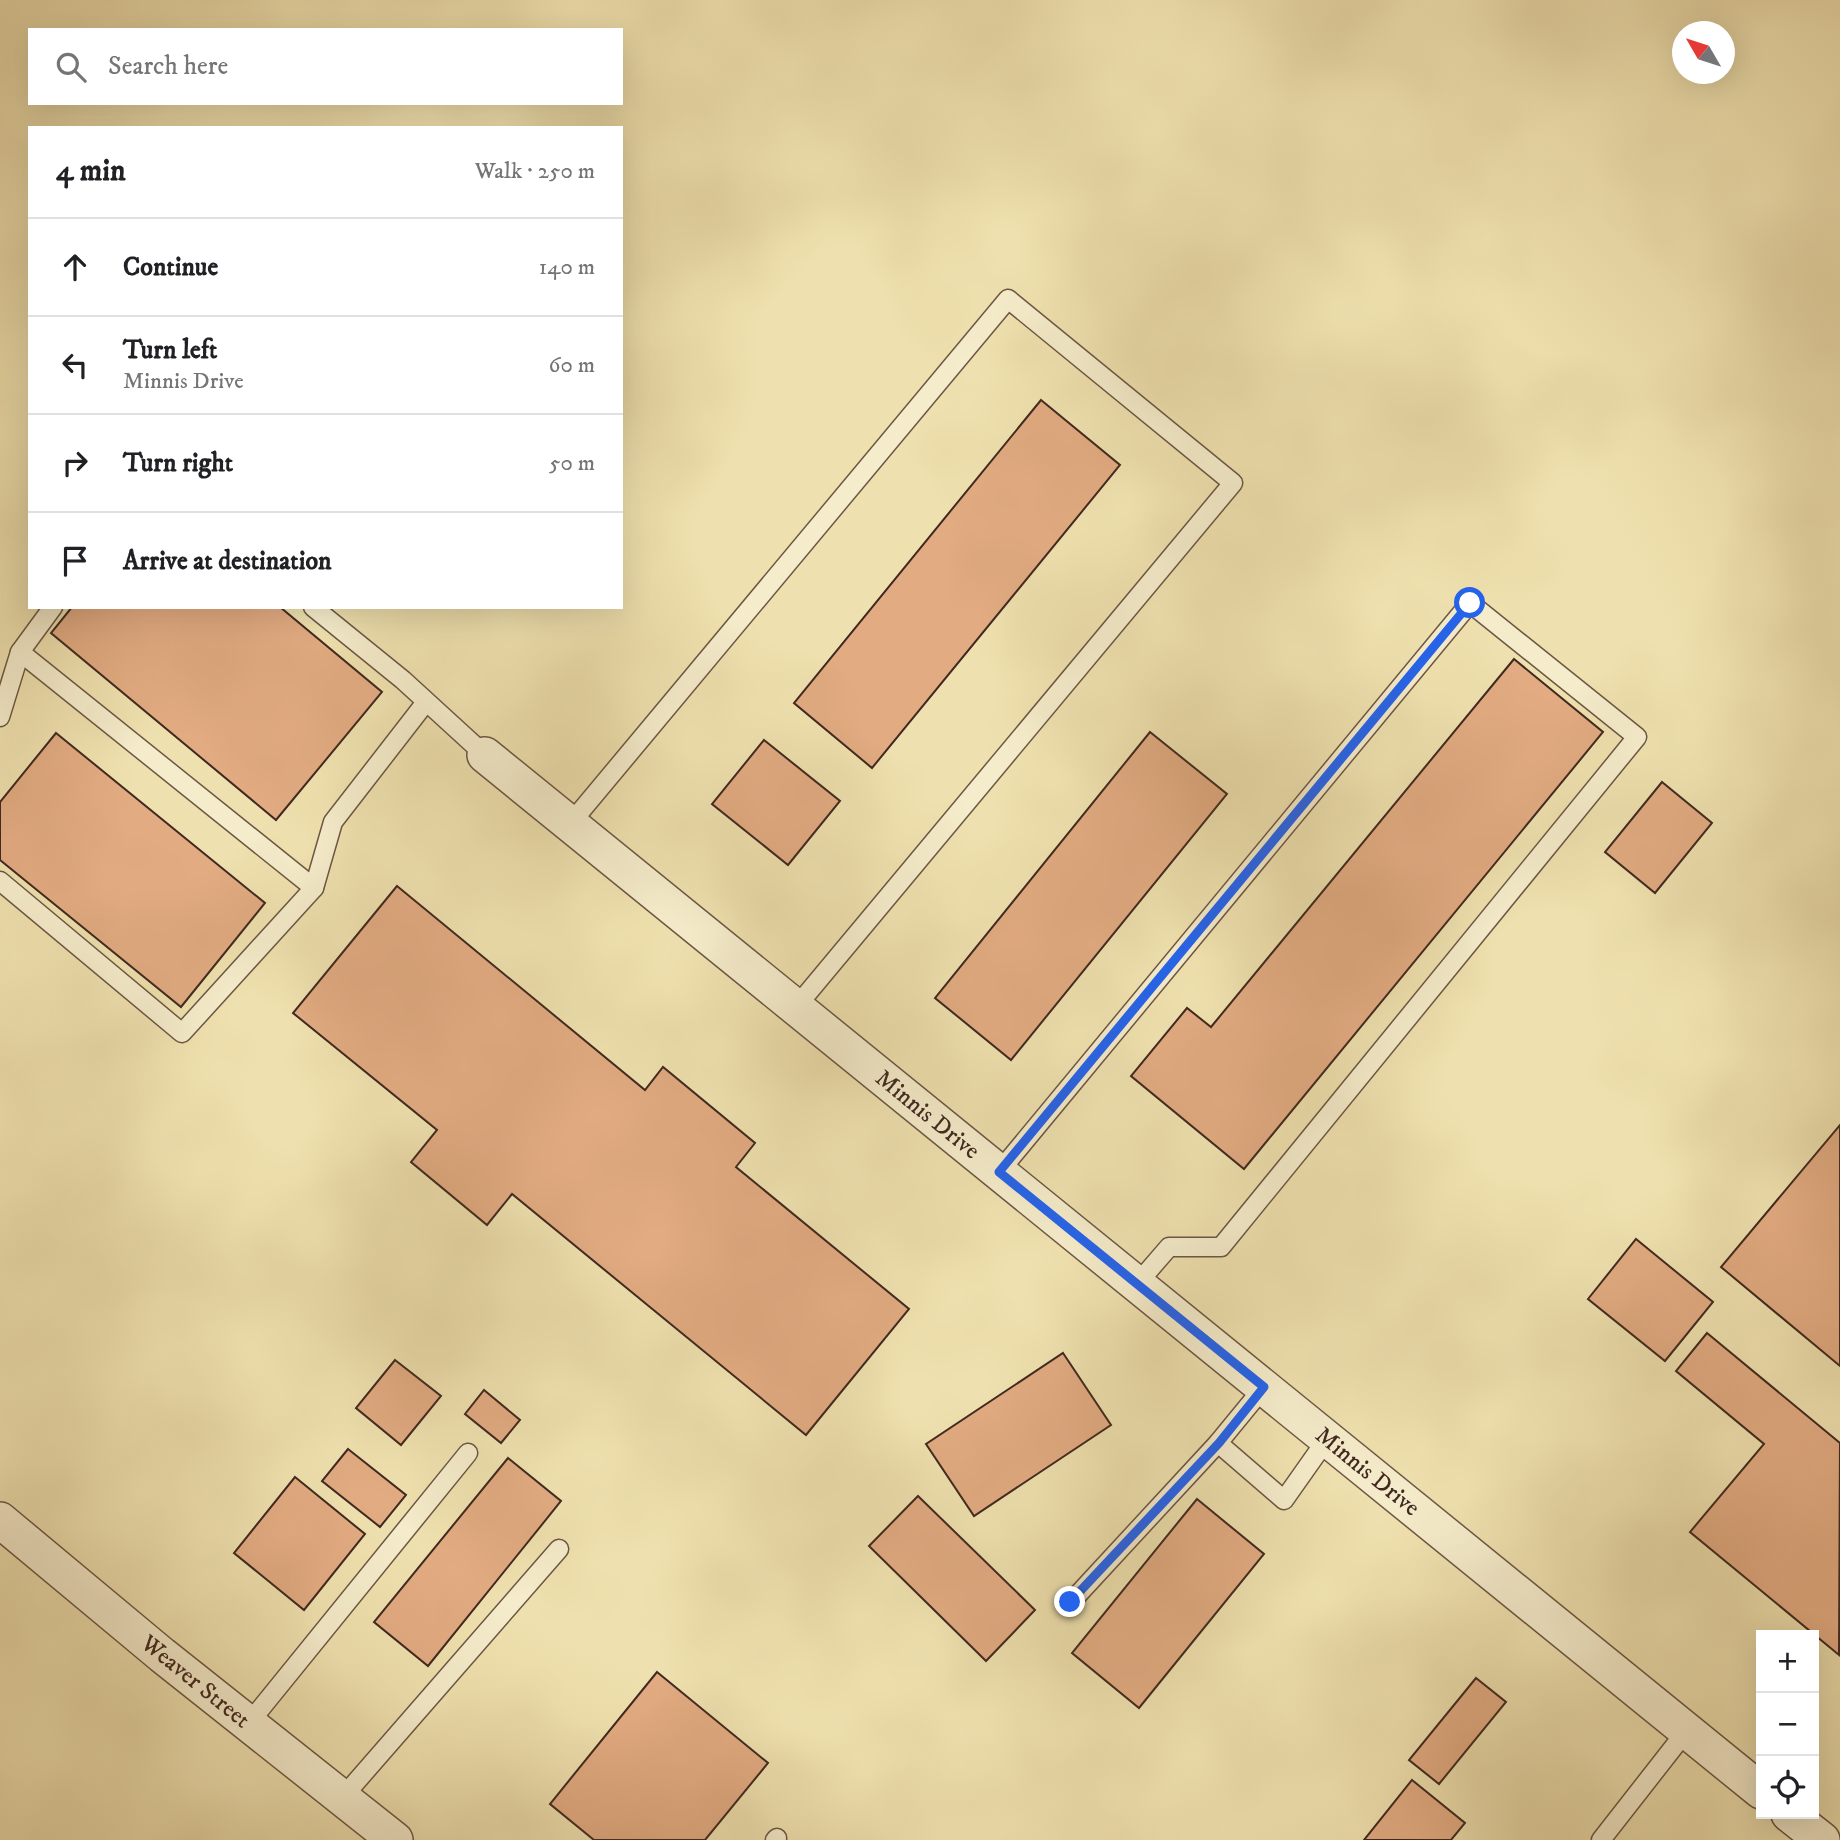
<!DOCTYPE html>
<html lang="en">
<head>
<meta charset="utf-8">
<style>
	body { margin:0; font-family:"IM FELL DW Pica",serif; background:#f2f2f2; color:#202124 }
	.controls { position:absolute; right:21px; bottom:21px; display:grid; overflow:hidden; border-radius:0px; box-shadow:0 7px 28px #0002 }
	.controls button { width:63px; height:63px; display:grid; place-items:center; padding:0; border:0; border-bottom:2px solid #e0e0e0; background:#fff; color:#202124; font:35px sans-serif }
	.compass { position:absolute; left:1672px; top:21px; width:63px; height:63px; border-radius:50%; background:#fff; box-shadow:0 7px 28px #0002; rotate:309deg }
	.stop { position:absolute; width:21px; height:21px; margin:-16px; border:5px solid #2563eb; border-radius:50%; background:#fff }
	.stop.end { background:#2563eb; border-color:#fff; box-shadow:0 2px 7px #0008 }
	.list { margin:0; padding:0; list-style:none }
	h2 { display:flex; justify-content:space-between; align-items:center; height:91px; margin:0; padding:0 28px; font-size:30px }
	h2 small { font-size:23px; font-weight:400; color:#757577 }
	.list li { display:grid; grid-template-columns:46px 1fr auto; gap:21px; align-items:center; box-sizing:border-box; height:98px; padding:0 28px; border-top:2px solid #e0e0e0 }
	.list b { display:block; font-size:26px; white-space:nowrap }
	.list p { margin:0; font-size:23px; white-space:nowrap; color:#757577 }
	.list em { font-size:23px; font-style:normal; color:#757577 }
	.icon { flex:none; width:38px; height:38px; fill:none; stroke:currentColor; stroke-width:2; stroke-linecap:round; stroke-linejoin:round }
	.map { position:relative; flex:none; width:1840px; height:1840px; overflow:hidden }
	.search { position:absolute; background:#fff; box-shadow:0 7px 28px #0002; left:28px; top:28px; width:595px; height:77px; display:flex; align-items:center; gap:18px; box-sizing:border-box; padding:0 24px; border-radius:0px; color:#757577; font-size:26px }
	.panel { position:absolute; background:#fff; box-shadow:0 7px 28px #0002; left:28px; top:126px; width:595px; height:483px; border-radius:0px }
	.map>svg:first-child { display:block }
	.building { fill:#e2ab82; stroke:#402920; stroke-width:2 }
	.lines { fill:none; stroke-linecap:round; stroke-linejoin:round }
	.lane-casing { stroke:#6c5744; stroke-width:21 }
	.street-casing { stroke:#6c5744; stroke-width:38 }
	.lane { stroke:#f5eccb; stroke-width:18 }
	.street { stroke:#f5eccb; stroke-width:35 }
	.route { stroke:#2563eb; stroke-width:9 }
	.labels { text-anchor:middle; stroke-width:7; stroke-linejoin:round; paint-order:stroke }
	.street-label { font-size:24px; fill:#402920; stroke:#f5eccb }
</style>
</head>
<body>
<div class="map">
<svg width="1840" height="1840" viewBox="0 0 1840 1840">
	<rect width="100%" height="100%" fill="#efe1af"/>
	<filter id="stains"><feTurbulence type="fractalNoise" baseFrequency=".00286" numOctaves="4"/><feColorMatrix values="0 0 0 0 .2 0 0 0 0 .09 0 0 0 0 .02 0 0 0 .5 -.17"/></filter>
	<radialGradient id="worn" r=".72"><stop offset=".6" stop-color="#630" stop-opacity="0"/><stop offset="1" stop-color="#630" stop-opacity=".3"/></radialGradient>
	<g class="building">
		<path d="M1041,400L1120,465L872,768L794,703Z"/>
		<path d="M72,607H280L382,692L276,820L51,633Z"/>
		<path d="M1514,659L1603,732L1244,1169L1131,1076L1187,1008L1211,1027Z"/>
		<path d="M1150,732L1227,794L1011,1060L935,998Z"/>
		<path d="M56,733L265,903L181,1007L0,860V802Z"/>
		<path d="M764,740L840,801L788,865L712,804Z"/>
		<path d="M1662,782L1712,823L1655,893L1605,852Z"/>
		<path d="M397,886L645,1090L663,1067L755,1143L736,1167L909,1309L806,1435L512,1194L487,1225L411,1162L437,1130L293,1013Z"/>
		<path d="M1840,1125V1366L1721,1267Z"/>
		<path d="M1636,1239L1713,1302L1665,1361L1588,1299Z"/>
		<path d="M1707,1333L1840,1443L1839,1655L1690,1532L1764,1444L1676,1371Z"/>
		<path d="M1063,1353L1111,1425L974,1516L926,1444Z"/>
		<path d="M395,1360L441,1396L401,1445L356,1408Z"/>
		<path d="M484,1390L520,1420L501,1443L465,1414Z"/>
		<path d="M348,1449L406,1495L380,1527L322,1481Z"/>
		<path d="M508,1458L561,1501L428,1666L374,1622Z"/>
		<path d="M295,1477L365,1534L304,1610L234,1553Z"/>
		<path d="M918,1496L1035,1610L986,1661L869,1546Z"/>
		<path d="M1197,1499L1264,1554L1139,1708L1072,1653Z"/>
		<path d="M657,1672L768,1763L705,1840H594L550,1804Z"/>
		<path d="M1476,1678L1506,1702L1439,1784L1409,1760Z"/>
		<path d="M1412,1780L1465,1823L1451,1840H1364Z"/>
	</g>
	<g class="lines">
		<g class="lane-casing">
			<g id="lane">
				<path d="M53,607L20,652L314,888L333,822L426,702"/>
				<path d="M313,607L403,680L485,755"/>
				<path d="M0,717L20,652"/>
				<path d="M570,824L1008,299L1233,483L796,1007"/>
				<path d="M0,881L182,1033L314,888"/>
				<path d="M999,1172L1470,603L1637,737L1221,1247H1169L1137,1284"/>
				<path d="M1218,1443L1264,1387"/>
				<path d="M1071,1602L1218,1443L1284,1500L1327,1439"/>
				<path d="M249,1723L468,1453"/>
				<path d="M342,1798L559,1549"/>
				<path d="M775,1840L777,1838"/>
				<path d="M1601,1840L1687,1730"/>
			</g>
		</g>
		<g class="street-casing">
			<g id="street">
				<path d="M485,755L1761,1791"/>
				<path d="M0,1520L162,1655L395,1840"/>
				<path d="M1789,1814L1822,1840"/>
			</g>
		</g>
		<use href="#lane" class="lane"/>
		<use href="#street" class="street"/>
	</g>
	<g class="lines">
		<path class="route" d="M1070,1602L1219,1443L1264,1387L999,1172L1470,603"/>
	</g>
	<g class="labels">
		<g class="street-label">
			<text transform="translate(928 1114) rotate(39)" y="8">Minnis Drive</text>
			<text transform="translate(1368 1471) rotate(39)" y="8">Minnis Drive</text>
			<text transform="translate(196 1681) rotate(39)" y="8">Weaver Street</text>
		</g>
	</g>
	<rect width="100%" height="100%" filter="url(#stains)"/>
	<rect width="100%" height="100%" fill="url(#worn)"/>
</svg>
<div class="controls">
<button>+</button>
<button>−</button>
<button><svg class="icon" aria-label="locate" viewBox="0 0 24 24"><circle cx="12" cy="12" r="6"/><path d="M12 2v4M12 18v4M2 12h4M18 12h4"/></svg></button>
</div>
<svg class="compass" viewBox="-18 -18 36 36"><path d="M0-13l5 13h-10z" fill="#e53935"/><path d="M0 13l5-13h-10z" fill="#757577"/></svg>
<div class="stop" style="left:1470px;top:603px"></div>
<div class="stop end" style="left:1070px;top:1602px"></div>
<div class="search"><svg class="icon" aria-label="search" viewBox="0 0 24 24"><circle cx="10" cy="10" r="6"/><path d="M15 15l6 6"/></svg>Search here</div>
<section class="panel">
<h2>4 min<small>Walk · 250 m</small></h2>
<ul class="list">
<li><svg class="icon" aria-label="ahead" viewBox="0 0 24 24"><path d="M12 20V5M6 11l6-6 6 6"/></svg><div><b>Continue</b></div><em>140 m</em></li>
<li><svg class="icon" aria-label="left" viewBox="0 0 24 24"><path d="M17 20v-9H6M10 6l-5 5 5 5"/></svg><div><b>Turn left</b><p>Minnis Drive</p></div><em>60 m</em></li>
<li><svg class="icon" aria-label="right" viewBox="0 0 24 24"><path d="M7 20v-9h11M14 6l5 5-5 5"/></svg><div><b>Turn right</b></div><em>50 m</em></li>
<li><svg class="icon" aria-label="arrive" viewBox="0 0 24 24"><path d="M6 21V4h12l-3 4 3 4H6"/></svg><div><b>Arrive at destination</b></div></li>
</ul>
</section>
</div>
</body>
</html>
